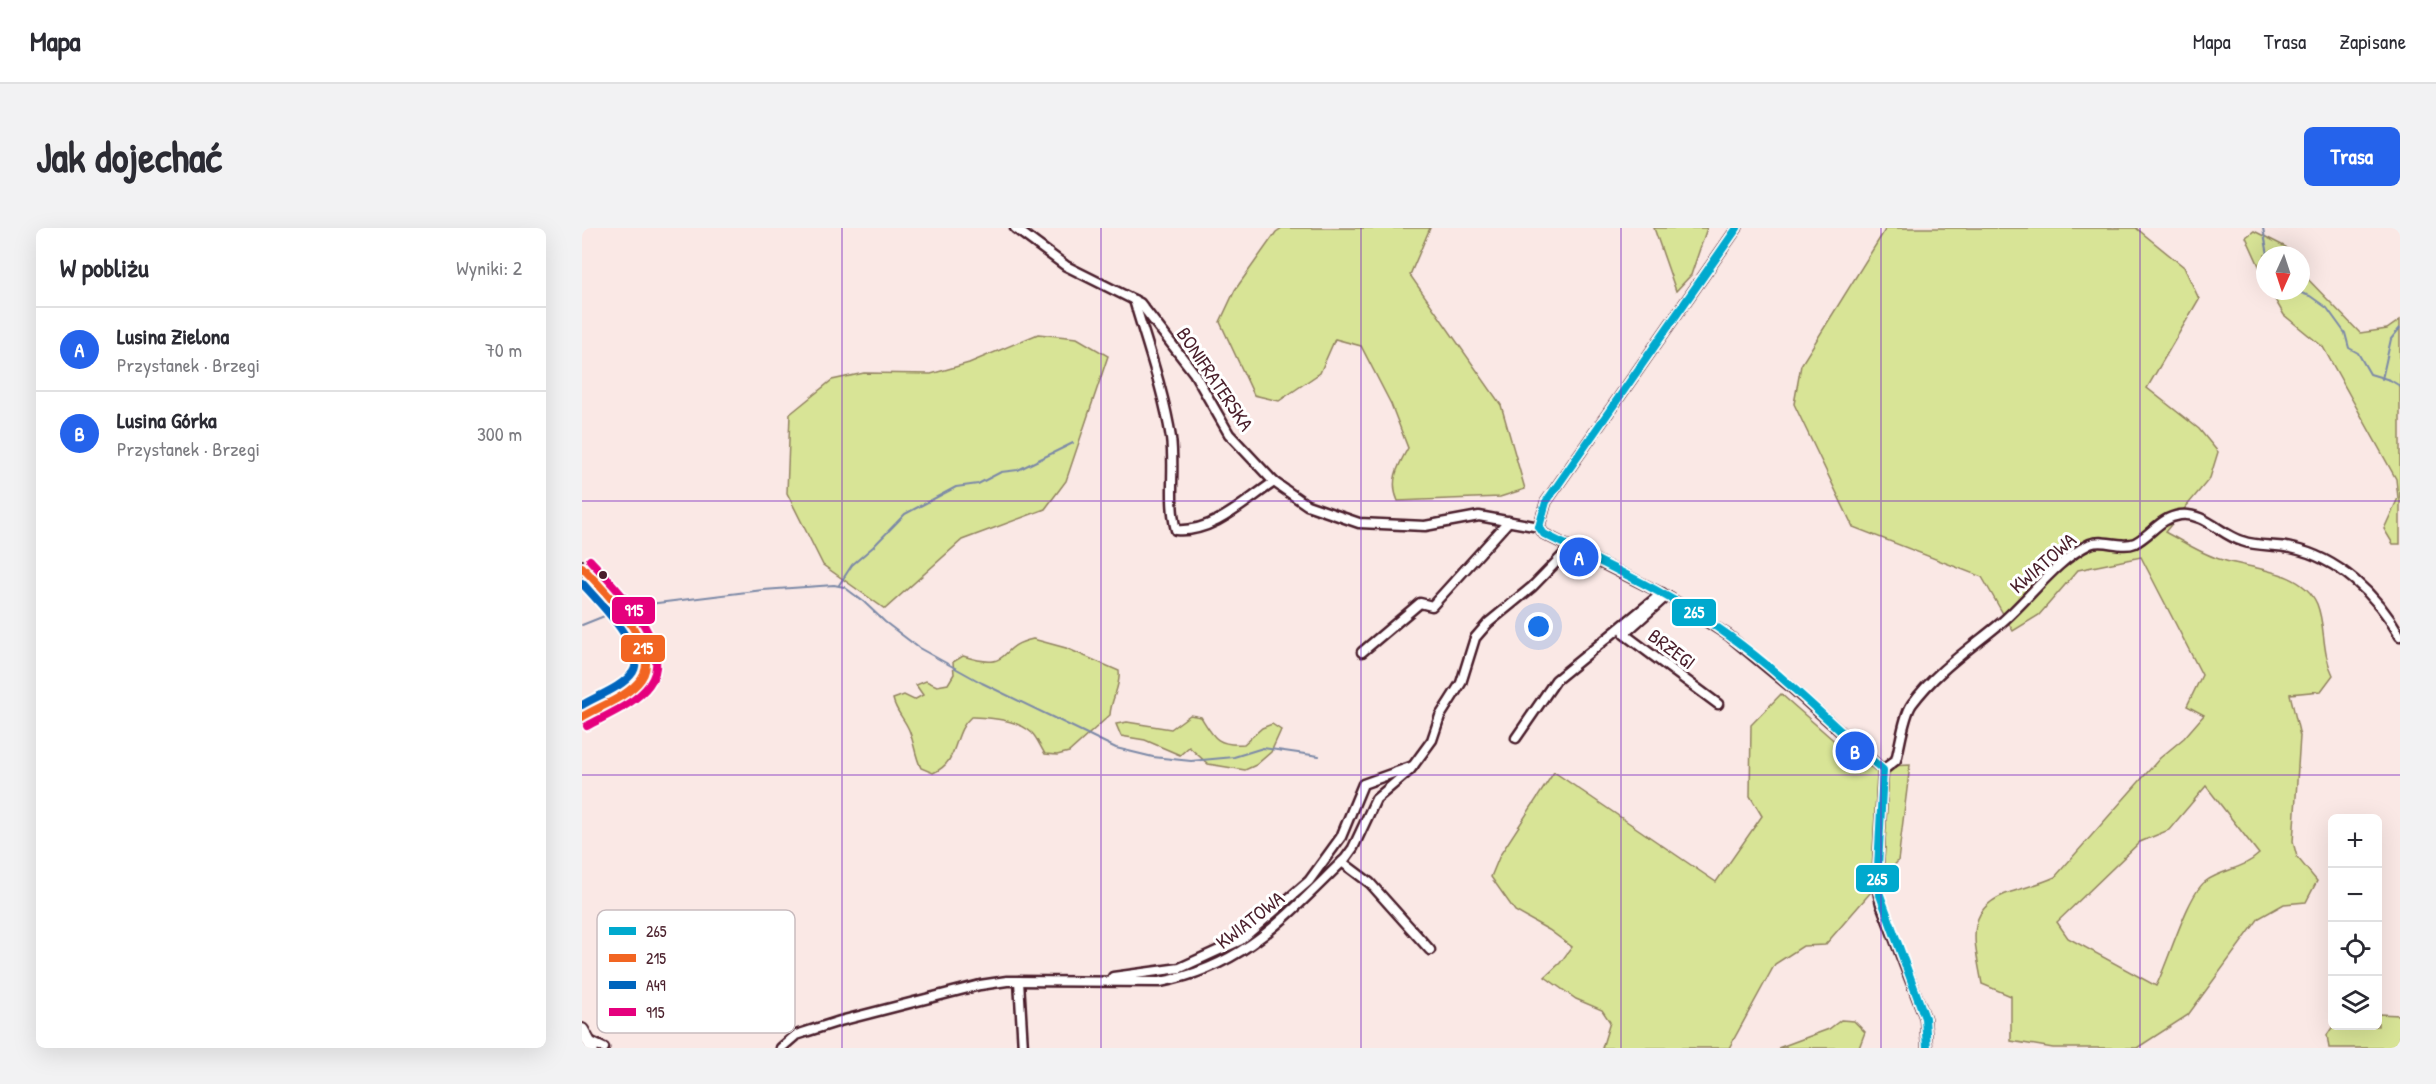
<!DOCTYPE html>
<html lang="pl">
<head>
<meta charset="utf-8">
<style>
	body { margin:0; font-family:"Patrick Hand",sans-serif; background:#f2f2f3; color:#2b2b33 }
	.controls { position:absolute; right:18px; bottom:18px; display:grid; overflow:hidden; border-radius:9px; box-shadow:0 6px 24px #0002 }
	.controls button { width:54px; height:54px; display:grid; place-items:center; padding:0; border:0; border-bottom:2px solid #e1e1e2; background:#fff; color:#2b2b33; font:30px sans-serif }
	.compass { position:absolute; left:1674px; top:18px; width:54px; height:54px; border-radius:50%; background:#fff; box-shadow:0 6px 24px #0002; rotate:183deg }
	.you { position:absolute; left:957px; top:399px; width:21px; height:21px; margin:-15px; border:4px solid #fff; border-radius:50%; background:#1a73e8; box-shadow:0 0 0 9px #1a73e833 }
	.badge { display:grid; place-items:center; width:39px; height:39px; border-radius:50%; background:#2563eb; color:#fff; font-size:20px; font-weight:700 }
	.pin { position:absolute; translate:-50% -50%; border:3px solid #fff; box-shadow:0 2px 6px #0006 }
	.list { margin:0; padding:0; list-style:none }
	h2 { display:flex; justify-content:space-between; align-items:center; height:78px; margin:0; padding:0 24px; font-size:26px }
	h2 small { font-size:20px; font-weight:400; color:#7c7c81 }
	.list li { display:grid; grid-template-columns:39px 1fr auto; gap:18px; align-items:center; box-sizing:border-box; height:84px; padding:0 24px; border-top:2px solid #e1e1e2 }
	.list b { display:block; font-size:22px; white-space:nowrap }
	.list p { margin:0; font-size:20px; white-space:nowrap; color:#7c7c81 }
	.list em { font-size:20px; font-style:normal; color:#7c7c81 }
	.icon { flex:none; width:33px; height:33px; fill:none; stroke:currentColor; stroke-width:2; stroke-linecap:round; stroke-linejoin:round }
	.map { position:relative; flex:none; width:1818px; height:820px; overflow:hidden; border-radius:9px }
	header { display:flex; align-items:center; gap:36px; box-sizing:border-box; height:84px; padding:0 30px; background:#fff; border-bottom:2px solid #e1e1e2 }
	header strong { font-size:28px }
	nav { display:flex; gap:33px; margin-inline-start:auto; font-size:21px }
	.intro { display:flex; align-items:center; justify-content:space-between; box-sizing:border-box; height:144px; padding:0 36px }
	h1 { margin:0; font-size:42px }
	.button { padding:15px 27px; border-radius:9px; background:#2563eb; color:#fff; font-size:21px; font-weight:700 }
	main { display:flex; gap:36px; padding:0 36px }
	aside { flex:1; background:#fff; border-radius:9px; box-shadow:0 6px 24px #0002 }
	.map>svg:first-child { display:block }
	.green { fill:#d8e496; stroke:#918260; stroke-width:1.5; fill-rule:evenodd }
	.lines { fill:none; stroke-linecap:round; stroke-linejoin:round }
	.stream { stroke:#7c89a7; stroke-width:2 }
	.street-casing { stroke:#4a1f2b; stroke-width:13 }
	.secondary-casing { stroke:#4a1f2b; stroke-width:16 }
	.street { stroke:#fff; stroke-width:8 }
	.secondary { stroke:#fff; stroke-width:12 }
	.bus-1-casing { stroke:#fff; stroke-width:12 }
	.bus-2-casing { stroke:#fff; stroke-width:12 }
	.bus-3-casing { stroke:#fff; stroke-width:12 }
	.bus-4-casing { stroke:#fff; stroke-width:12 }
	.bus-1 { stroke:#00a9ce; stroke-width:8 }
	.bus-2 { stroke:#f26522; stroke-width:8 }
	.bus-3 { stroke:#0065bd; stroke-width:8 }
	.bus-4 { stroke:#e5007d; stroke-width:8 }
	.grid { fill:none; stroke:#7b2cbf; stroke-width:1.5; stroke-opacity:0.55 }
	.bus-dot { fill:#4a1f2b; stroke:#fff; stroke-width:2 }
	.labels { text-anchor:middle; stroke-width:6; stroke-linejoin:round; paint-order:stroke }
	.street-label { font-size:20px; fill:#4a1f2b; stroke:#fff }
	.key { fill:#fff; stroke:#c9bcbf; stroke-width:1.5 }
	.key-label { font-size:16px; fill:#4a1f2b }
	.line-badge { stroke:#fff; stroke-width:2 }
	.badge-label { font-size:16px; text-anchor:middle; font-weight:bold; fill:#fff }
</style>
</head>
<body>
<header>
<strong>Mapa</strong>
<nav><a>Mapa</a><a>Trasa</a><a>Zapisane</a></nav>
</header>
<div class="intro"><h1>Jak dojechać</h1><a class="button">Trasa</a></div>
<main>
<aside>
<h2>W pobliżu<small>Wyniki: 2</small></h2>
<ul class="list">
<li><span class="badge">A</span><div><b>Lusina Zielona</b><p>Przystanek · Brzegi</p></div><em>70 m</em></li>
<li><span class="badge">B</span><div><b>Lusina Górka</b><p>Przystanek · Brzegi</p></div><em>300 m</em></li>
</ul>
</aside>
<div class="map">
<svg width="1818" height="820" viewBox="0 0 1818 820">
	<rect width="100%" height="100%" fill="#fae8e5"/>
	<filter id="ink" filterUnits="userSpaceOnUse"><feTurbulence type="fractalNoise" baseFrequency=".0167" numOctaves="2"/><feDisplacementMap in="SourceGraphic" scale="12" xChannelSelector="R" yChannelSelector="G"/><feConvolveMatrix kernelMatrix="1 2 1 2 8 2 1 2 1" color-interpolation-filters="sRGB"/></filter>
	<g filter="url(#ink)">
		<g class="green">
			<path d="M700,0H848L828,47L919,177L943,261L918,269L816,273C807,253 816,238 826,220L809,176L779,118L753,111L738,145L697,173L672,167L638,94L653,62L694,4Z"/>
			<path d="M1072,0H1125L1109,47L1094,63Z"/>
			<path d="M1301,0H1554L1602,39L1617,71L1565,160L1617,201L1636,224L1628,250L1583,304C1600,313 1618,325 1637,331C1667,341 1720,341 1735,376C1744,399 1739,423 1751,447L1739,463L1708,466L1718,508L1711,614L1715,629L1735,653L1724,674L1702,676L1677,690L1606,787L1555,820H1471L1429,813V768L1400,756C1393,715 1380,680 1429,664C1444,659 1458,656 1473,649L1578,530L1602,510L1622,487L1605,478L1620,447L1559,329L1496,342L1457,387L1431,403L1400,349L1271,299L1212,176L1219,137L1303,2ZM1624,558L1677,626C1660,642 1641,641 1624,653C1606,665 1586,735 1574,758L1486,710L1475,694L1558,614L1587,602Z"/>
			<path d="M1672,3L1704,19L1708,27H1683V51L1664,9Z"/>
			<path d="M1719,44L1778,105L1805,101L1818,92V316H1811L1802,301L1816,270L1814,251L1741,119L1702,87L1688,63H1719Z"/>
			<path d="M456,106L495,110L526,128L484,253L463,281L380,312L303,381L241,337L205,265L208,186L250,152L282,145L349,146L387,135Z"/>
			<path d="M451,411L484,420L537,443C539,459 529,470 528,487L487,524L475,527L463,526C459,520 455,510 450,505C435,491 408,490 389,489C370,505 378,534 351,545L339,540C333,528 332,514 327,502C322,490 314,484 311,471L322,467L332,472L341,467L334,457L344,453L355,458L366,456L372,446L371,434L381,428C433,444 412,419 451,411Z"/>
			<path d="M1199,466L1282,539L1328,537L1316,633L1243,717L1221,718L1193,736L1147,820H1020L1028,794L1020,782L994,771L963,749L978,735L990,719L967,702L933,683L909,649L918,627L972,544L1134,654L1180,588L1168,568L1169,497Z"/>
			<path d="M608,487L619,489C632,510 635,518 662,516L680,500L690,496L699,502L689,524L674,537L663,542L626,536L607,519L598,527L563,512L539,508L534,496L545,494L589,501Z"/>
			<path d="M1796,786L1818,787V820H1747L1745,807L1751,798H1796Z"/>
			<path d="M1259,792L1272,793L1283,804L1277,820H1196L1247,801Z"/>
		</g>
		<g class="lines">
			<g class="stream">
				<path d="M1681,0L1686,27"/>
				<path d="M1713,63L1728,68L1745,80L1763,105L1767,120L1776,125L1788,146L1808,152L1818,158"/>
				<path d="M1800,151L1809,111L1818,100"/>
				<path d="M257,357L270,337L291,319L323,286L374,259L396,256L419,244L436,242L491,215"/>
				<path d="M43,379L181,362L252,357L262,359L282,374L303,394L337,420L400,455L534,520L571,529L609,533L652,529L681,520L737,528"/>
				<path d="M0,397L30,385"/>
			</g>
			<g class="street-casing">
				<g id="street">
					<path d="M433,0L484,38L558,75L612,145L647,206L692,254L725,277L777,295L843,298L897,288L957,299"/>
					<path d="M552,72C565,117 582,164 589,210C593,241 586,272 594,302C631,305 663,273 692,254"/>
					<path d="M957,299L962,306L1085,368L1146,407L1209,459L1301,542L1295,659L1299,676L1343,790L1345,820"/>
					<path d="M957,299L964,274L1155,0"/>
					<path d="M1080,372L1042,406L1136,476"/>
					<path d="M780,424L838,375L850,378L927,293"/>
					<path d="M934,510L974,452L1080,365"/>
					<path d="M1301,542L1314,532C1318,518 1322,487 1330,476C1354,443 1389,420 1420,394C1449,369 1474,332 1508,316C1521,310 1539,321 1553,315C1570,306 1578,290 1598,287C1622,284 1639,307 1660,313C1676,319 1693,316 1709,320C1757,330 1795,367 1818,408"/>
					<path d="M760,634L788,655L848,722"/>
					<path d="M531,749L598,740L659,712L727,653L759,609L781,556L831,538"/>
					<path d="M437,753L441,820"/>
					<path d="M7,813L22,820"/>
					<path d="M199,820L214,807L258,793L398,757L425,753L578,754C662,739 704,688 763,631L771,620L794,571L828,542L850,512L858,488L879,455L893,410L906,395L950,359L988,320"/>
				</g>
			</g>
			<g class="secondary-casing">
				<g id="secondary">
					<path d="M0,339C18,361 84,422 59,451C44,467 18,478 0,489"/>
					<path d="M0,802L10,820"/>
				</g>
			</g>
			<use href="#street" class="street"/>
			<use href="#secondary" class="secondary"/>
			<g class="bus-1-casing">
				<g id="bus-1">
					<path d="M957,299L962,306C1024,337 1089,366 1146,407C1201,447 1250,496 1301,542L1295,659L1343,790L1345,820"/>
					<path d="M957,299L964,274L1155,0"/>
				</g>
			</g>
			<g class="bus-2-casing">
				<path id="bus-2" d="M0,339C20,361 82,420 59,451C46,469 18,478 0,489"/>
			</g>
			<g class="bus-3-casing">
				<path id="bus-3" d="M0,355C14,371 65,421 51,444C41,459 15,468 0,477"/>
			</g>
			<g class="bus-4-casing">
				<path id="bus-4" d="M5,498C25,487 53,476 67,457C96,418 32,359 8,332"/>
			</g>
			<use href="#bus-1" class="bus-1"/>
			<use href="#bus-2" class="bus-2"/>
			<use href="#bus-3" class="bus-3"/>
			<use href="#bus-4" class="bus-4"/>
		</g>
	</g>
	<path class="grid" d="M260,0V820M519,0V820M779,0V820M1039,0V820M1299,0V820M1558,0V820M0,273H1818M0,547H1818"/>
	<circle class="bus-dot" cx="21" cy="347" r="5"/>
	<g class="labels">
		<g class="street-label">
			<text transform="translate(633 151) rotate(56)" y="7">BONIFRATERSKA</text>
			<text transform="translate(1461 335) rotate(-41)" y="7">KWIATOWA</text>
			<text transform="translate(1090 421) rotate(37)" y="7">BRZEGI</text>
			<text transform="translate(668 692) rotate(-38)" y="7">KWIATOWA</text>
		</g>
	</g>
	<rect x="15" y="682" width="198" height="123" rx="9" class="key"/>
	<rect x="27" y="699" width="27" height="8" fill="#00a9ce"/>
	<rect x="27" y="726" width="27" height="8" fill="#f26522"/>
	<rect x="27" y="753" width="27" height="8" fill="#0065bd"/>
	<rect x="27" y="780" width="27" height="8" fill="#e5007d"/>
	<g class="key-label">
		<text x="64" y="709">265</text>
		<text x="64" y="736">215</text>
		<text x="64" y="763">A49</text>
		<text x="64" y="790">915</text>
	</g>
	<g class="line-badge">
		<rect x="29" y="368" width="45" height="29" rx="6" fill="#e5007d"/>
		<rect x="1089" y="370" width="46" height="29" rx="6" fill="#00a9ce"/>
		<rect x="38" y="406" width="46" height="29" rx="6" fill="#f26522"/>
		<rect x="1273" y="636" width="45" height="29" rx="6" fill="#00a9ce"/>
	</g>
	<g class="badge-label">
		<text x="52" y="388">915</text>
		<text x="1112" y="390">265</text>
		<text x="61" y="426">215</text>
		<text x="1295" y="657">265</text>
	</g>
</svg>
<div class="controls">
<button>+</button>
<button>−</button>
<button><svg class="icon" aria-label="locate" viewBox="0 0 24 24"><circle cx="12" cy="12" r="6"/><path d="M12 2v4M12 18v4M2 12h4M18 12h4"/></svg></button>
<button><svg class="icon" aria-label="layers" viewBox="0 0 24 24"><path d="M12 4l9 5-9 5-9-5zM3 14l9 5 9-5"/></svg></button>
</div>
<svg class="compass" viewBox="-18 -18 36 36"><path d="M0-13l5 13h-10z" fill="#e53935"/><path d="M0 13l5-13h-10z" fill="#7c7c81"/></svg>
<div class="you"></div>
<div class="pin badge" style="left:997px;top:329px">A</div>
<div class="pin badge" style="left:1273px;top:523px">B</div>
</div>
</main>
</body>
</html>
